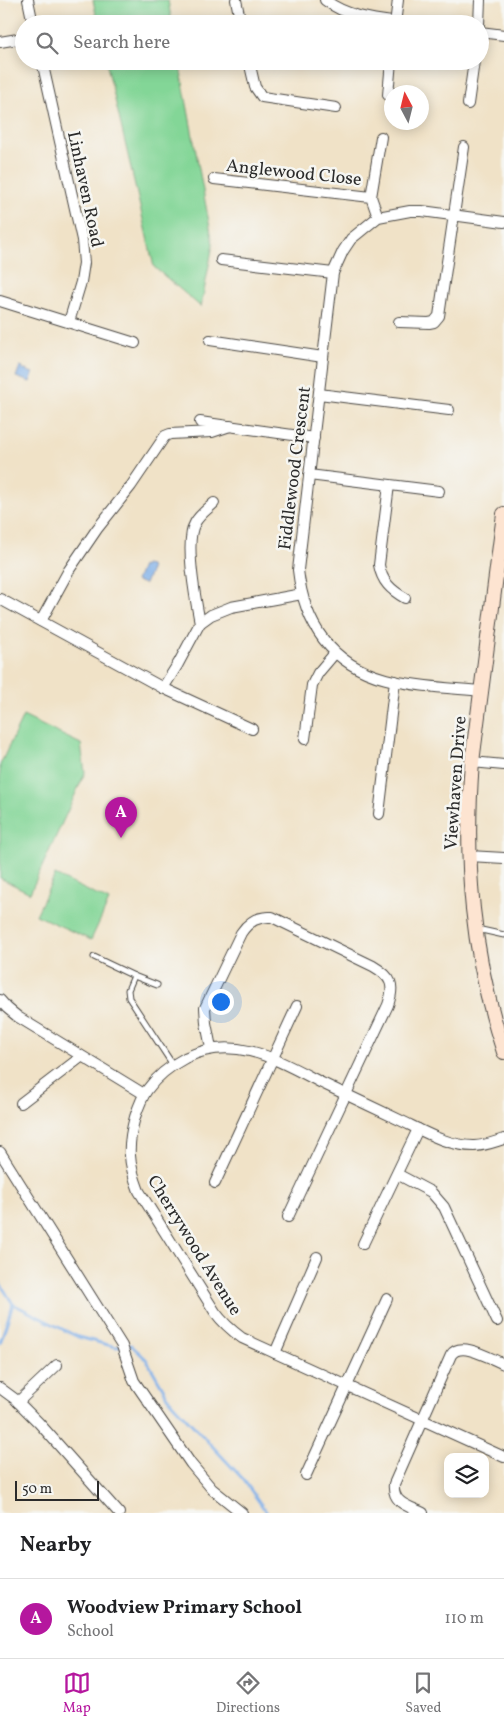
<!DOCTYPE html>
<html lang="en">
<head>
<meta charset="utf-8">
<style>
	body { margin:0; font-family:Vollkorn,serif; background:#f6f6f6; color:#202124 }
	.controls { position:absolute; right:15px; bottom:15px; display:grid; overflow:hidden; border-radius:10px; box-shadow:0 2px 12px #0003 }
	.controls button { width:45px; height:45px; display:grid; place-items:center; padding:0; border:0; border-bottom:1px solid #e0e0e0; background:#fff; color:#202124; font:25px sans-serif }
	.compass { position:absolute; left:384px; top:85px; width:45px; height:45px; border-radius:50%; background:#fff; box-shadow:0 2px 12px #0003; rotate:353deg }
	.scale { position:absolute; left:15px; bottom:12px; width:84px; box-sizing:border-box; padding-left:5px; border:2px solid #2b2b2b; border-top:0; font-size:14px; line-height:18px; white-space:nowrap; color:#2b2b2b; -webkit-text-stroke:4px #f6f6f2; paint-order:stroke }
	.you { position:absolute; left:220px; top:1001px; width:18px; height:18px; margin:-12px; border:4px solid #fff; border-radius:50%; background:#1a73e8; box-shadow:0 0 0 8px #1a73e833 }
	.badge { display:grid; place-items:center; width:32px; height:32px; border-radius:50%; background:#b5179e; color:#fff; font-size:16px; font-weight:700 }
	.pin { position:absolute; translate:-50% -41px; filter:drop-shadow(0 1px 2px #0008) }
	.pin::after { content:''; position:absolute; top:26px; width:18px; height:15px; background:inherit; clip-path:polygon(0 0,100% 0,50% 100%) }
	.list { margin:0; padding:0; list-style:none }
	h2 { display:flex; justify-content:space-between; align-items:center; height:65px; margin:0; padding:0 20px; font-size:21px }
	h2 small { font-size:16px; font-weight:400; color:#757577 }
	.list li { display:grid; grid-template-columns:32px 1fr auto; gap:15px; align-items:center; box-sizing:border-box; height:80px; padding:0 20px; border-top:1px solid #e0e0e0 }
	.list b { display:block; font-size:19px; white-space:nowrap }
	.list p { margin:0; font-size:16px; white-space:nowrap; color:#757577 }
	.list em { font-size:16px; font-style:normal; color:#757577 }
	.icon { flex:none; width:28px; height:28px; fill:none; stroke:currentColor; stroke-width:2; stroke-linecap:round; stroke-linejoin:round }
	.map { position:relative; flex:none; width:504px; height:1513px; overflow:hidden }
	.search { position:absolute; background:#fff; box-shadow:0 2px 12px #0003; left:15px; right:15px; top:15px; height:55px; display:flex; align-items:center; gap:12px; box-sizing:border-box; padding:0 18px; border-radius:28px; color:#757577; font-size:19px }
	.sheet { height:145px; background:#fff }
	nav { display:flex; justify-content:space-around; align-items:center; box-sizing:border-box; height:70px; border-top:1px solid #e0e0e0; background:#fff; font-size:14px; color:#757577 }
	nav a { display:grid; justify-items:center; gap:2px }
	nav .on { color:#b5179e }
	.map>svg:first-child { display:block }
	.green { fill:#83d697; stroke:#578061 }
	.water { fill:#7daee8; stroke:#546c8a }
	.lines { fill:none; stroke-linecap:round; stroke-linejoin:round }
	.stream { stroke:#7daee8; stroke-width:3 }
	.lane-casing { stroke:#494642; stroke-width:7 }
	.street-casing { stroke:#494642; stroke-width:12 }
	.secondary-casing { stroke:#494642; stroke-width:16 }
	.lane { stroke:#fff; stroke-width:5 }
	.street { stroke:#fff; stroke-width:10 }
	.secondary { stroke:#fde4d1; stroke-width:14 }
	.labels { text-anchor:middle; stroke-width:5; stroke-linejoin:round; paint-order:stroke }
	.street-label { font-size:18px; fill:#2b2b2b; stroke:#f6f6f2 }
</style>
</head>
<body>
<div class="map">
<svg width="504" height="1513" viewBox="0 0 504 1513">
	<rect width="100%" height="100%" fill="#f6f6f2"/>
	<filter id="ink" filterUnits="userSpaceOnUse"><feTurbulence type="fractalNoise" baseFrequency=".02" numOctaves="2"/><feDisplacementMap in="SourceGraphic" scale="10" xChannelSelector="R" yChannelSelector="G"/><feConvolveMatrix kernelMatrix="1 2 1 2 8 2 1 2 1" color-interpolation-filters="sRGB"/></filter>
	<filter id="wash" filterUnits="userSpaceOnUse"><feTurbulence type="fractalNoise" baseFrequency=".0096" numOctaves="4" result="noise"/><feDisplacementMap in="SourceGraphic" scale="20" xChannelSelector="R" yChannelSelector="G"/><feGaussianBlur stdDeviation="1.12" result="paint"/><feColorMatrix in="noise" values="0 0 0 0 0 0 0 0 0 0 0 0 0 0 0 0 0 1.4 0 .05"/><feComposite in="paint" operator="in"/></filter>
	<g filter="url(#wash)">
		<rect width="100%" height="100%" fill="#f0e2c7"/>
		<g class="green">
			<path d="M93,0H168L172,24H98Z"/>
			<path d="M106,61H179L213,244L201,307L154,267Z"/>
			<path d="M23,716L81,744L85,773L30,893L0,878V765Z"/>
			<path d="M55,875L109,901L91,940L36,915Z"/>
		</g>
		<g class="water">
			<path d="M20,366L23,367L22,369L33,373L30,382L16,377Z"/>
			<path d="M145,565L150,566L151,570L145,584L136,581L142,566L144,567Z"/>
		</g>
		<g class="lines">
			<g class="stream">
				<path d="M0,1283L13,1304L0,1343"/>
				<path d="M13,1304L78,1337L116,1347L131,1345L146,1359L171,1402L243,1479L267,1513"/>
			</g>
		</g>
	</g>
	<g filter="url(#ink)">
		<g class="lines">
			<g class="lane-casing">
				<g id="lane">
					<path d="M477,929L504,935"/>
					<path d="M94,957L134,976L128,990L129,998L173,1065"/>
					<path d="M134,976L157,985"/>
				</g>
			</g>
			<g class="street-casing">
				<g id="street">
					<path d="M28,0L33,24"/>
					<path d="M236,0L241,24"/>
					<path d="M325,0C348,18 379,20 407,24"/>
					<path d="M395,24L398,0"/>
					<path d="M479,24L480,0"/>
					<path d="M480,32L504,35"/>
					<path d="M0,42L24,38"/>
					<path d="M42,61L82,240L84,263L81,282L69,322"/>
					<path d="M249,61L255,87L262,97L336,108"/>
					<path d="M388,95L391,61"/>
					<path d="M468,104L474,61"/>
					<path d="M214,179L371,197L378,217"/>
					<path d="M371,197L381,137"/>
					<path d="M221,260L333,273"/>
					<path d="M0,301L135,343"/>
					<path d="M399,322L429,323L434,322L439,316L464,147"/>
					<path d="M210,340L323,357"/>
					<path d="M319,394L449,410"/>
					<path d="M200,422L314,438"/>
					<path d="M309,475L439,491"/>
					<path d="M389,485L379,565C382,582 391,590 405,598"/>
					<path d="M0,599L163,688L252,729"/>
					<path d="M41,621L69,570L97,529L131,486L165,436L170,434L212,432L230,426"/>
					<path d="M200,623C196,602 184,541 195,523C199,515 208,509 214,503"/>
					<path d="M163,688L178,664L200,623L211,615L231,607L302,594"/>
					<path d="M481,691C450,688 417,687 386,679C331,665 304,624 298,570L333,273L343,251L351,239L378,217L410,211H422L504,222"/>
					<path d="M305,739L312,685L318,673L335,653"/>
					<path d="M472,762L504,765"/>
					<path d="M379,814L395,681"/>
					<path d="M469,856L504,858"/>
					<path d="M0,1000L7,1008L18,1017L144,1094"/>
					<path d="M211,1048L206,1023L205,1008L241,933C249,921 258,916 272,917L373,966C392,977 395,985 388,1005L288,1217"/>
					<path d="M21,1103L81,1057"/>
					<path d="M504,1139C494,1142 485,1146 474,1146C450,1146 428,1134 406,1123C379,1110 351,1097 324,1084C279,1061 236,1033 185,1058C170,1066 157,1076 147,1090C142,1097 138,1108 135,1117C127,1146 128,1163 139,1191L215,1312C223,1323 231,1330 242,1338L504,1457"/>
					<path d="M0,1152L122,1346L134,1381L191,1464L212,1489L242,1513"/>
					<path d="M397,1174L431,1192L444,1207L497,1321"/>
					<path d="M215,1183L297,1006"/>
					<path d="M363,1244L418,1129"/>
					<path d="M275,1353L317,1257"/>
					<path d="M0,1388L15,1399L39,1423L119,1513"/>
					<path d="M18,1402L57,1365"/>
					<path d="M306,1475L387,1299"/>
					<path d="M423,1513C408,1506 392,1503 394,1484L451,1355C461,1340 491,1359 504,1364"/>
				</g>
			</g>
			<g class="secondary-casing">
				<path id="secondary" d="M504,514L472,762C464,863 472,956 504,1052"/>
			</g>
			<use href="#lane" class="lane"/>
			<use href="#street" class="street"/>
			<use href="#secondary" class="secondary"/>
		</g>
	</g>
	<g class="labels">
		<g class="street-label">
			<text transform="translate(294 172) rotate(6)" y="6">Anglewood Close</text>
			<text transform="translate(86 189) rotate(78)" y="6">Linhaven Road</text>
			<text transform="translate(294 468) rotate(-83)" y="6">Fiddlewood Crescent</text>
			<text transform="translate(455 783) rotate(-86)" y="6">Viewhaven Drive</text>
			<text transform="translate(195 1245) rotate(58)" y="6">Cherrywood Avenue</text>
		</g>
	</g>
</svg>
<div class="controls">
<button><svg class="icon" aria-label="layers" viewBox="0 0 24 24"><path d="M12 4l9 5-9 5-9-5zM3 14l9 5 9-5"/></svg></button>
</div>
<svg class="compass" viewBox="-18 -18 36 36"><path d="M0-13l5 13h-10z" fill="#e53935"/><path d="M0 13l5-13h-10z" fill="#757577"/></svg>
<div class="scale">50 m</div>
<div class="you"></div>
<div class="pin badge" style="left:121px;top:838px">A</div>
<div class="search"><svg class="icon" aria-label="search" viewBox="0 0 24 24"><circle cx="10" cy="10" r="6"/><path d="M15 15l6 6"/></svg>Search here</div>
</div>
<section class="sheet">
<h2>Nearby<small></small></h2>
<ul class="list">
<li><span class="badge">A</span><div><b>Woodview Primary School</b><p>School</p></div><em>110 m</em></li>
</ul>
</section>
<nav>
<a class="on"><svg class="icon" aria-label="map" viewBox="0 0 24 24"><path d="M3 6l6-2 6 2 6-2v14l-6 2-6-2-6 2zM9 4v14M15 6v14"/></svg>Map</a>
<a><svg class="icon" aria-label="directions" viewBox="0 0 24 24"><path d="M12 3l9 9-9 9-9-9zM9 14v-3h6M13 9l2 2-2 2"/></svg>Directions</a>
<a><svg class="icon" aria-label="saved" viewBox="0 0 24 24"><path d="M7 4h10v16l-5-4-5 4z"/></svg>Saved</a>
</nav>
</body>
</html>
